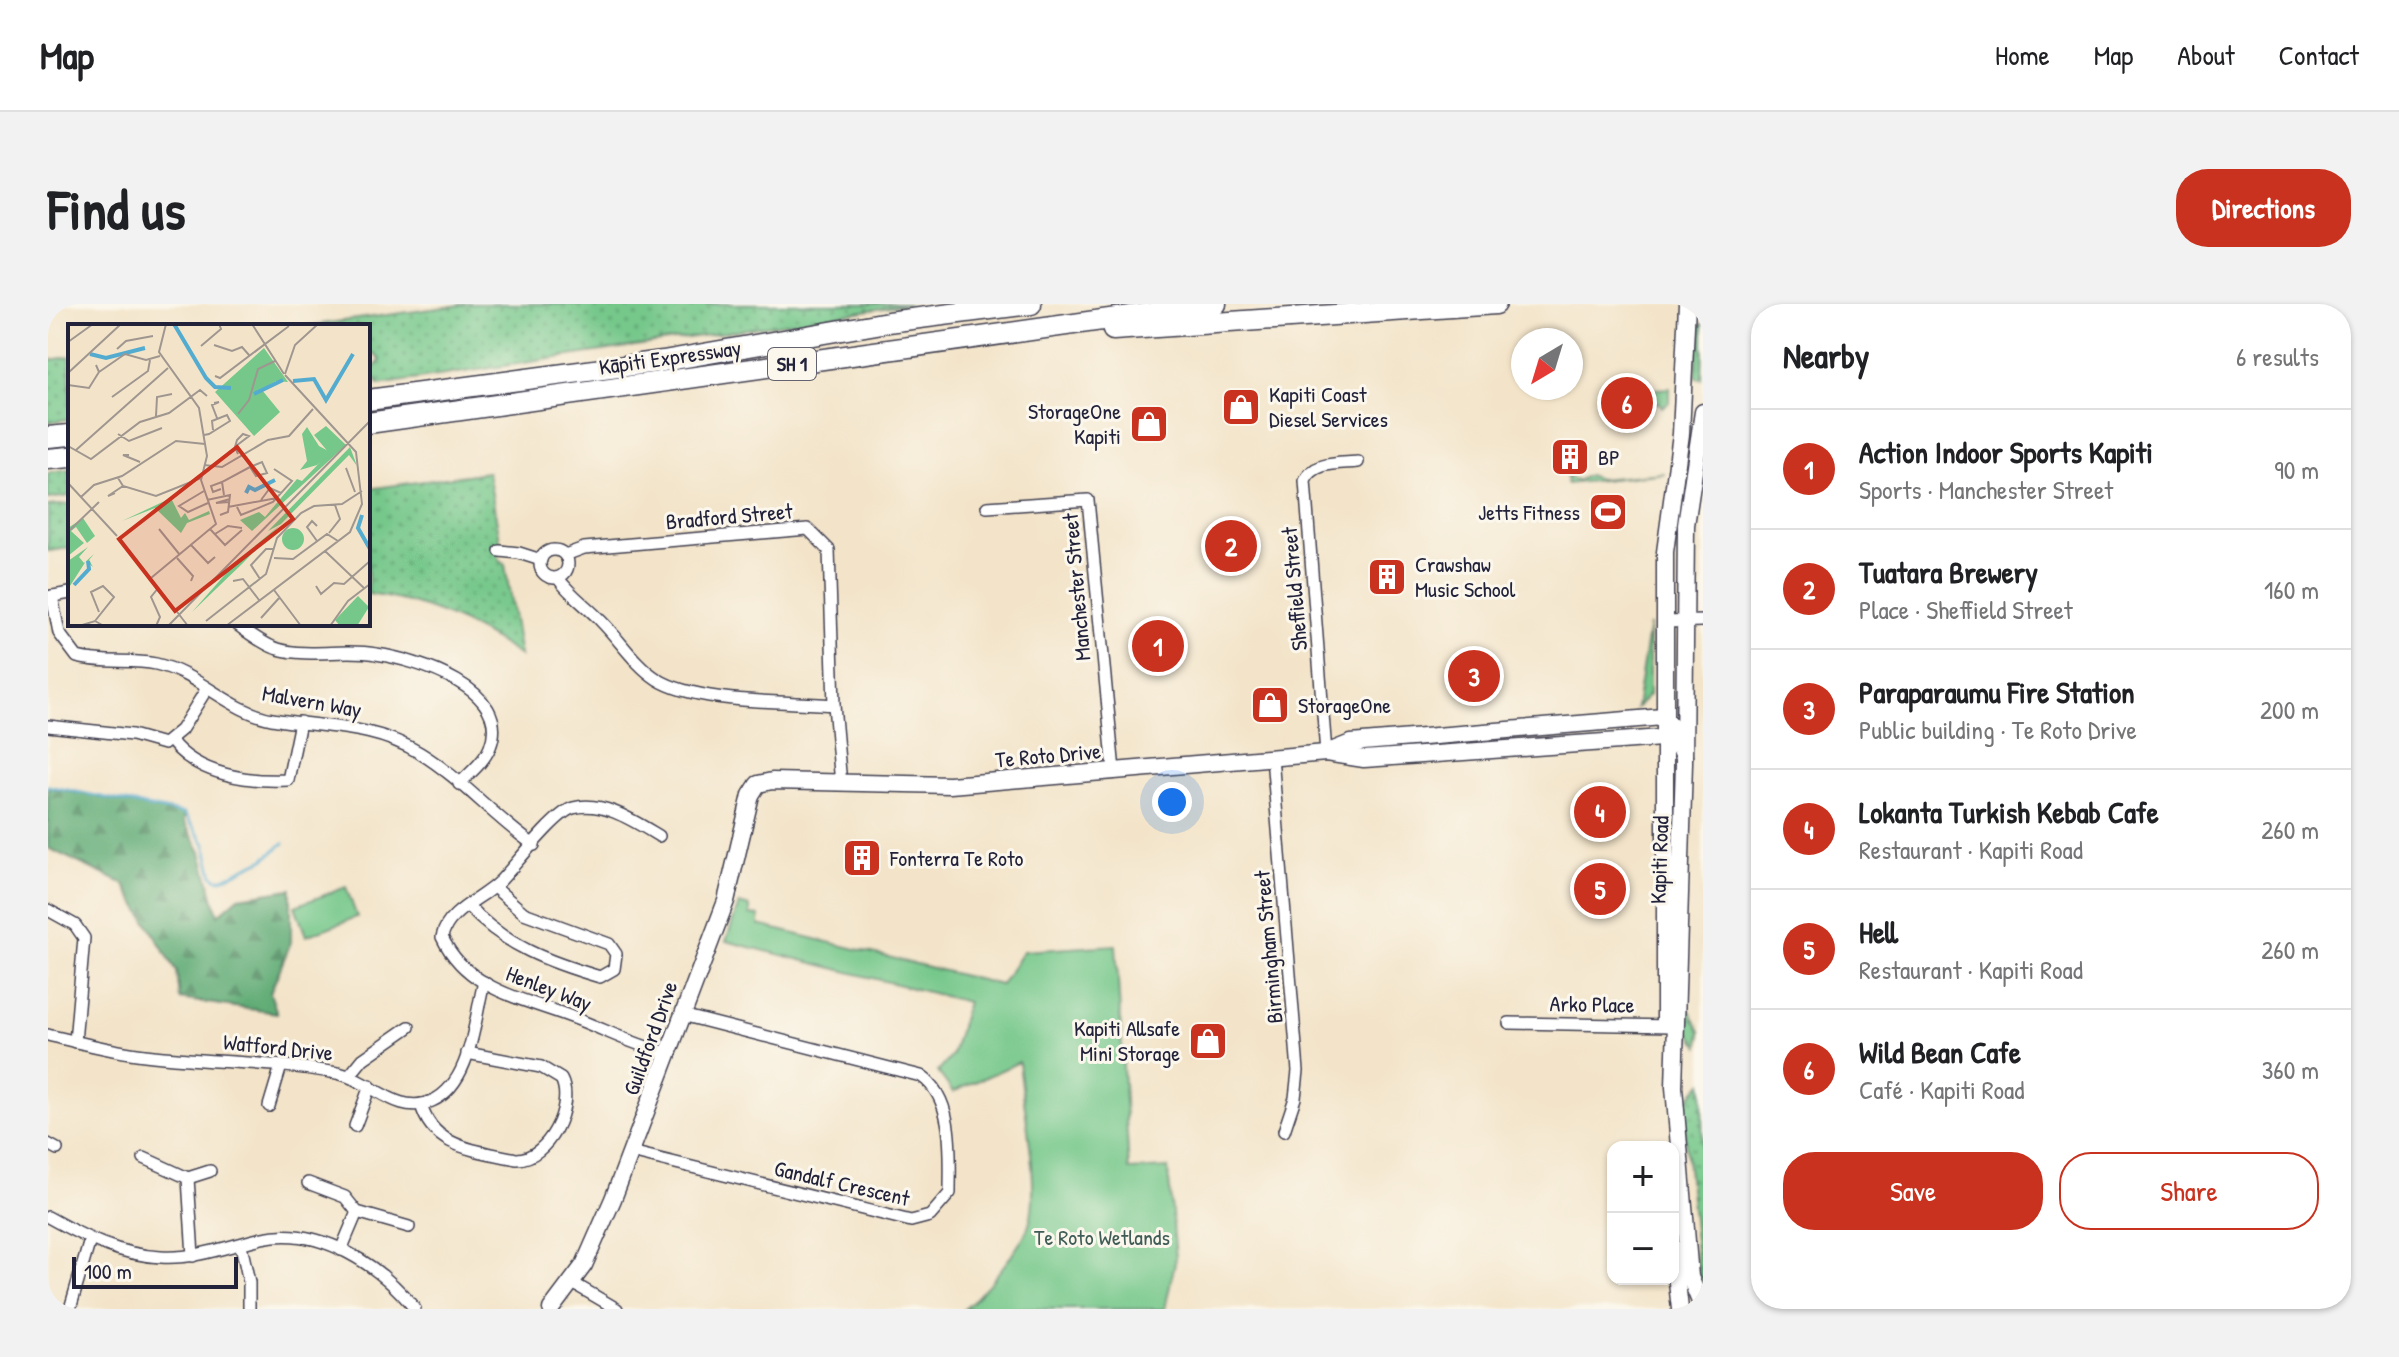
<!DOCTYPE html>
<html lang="en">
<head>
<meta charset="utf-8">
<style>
	body { margin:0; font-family:"Patrick Hand",sans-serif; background:#f2f2f2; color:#202124 }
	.controls { position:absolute; right:24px; bottom:24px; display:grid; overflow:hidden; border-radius:16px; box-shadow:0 2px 6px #0004 }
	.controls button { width:72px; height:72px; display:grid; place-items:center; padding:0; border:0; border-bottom:2px solid #e0e0e0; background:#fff; color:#202124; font:40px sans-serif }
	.compass { position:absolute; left:1463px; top:24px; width:72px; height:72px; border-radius:50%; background:#fff; box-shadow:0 2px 6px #0004; rotate:218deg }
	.scale { position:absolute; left:24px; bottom:20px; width:166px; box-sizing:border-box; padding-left:8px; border:4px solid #22223b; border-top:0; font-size:22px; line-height:28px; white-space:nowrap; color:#22223b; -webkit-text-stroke:6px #fbf7ec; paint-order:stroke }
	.you { position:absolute; left:1124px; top:498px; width:28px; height:28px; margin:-20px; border:6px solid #fff; border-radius:50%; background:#1a73e8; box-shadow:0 0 0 12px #1a73e833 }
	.badge { display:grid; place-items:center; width:52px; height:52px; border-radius:50%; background:#c8321e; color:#fff; font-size:26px; font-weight:700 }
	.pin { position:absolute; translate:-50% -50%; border:4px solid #fff; box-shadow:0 2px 8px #0006 }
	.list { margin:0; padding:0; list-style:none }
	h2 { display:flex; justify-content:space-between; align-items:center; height:104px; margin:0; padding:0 32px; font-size:34px }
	h2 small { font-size:26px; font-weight:400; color:#757577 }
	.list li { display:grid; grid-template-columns:52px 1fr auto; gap:24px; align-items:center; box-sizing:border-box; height:120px; padding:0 32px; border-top:2px solid #e0e0e0 }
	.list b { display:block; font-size:30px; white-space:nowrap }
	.list p { margin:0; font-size:26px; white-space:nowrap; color:#757577 }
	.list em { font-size:26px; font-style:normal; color:#757577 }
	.actions { display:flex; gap:16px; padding:24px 32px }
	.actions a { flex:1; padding:18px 0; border:2px solid #c8321e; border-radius:32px; text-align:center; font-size:28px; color:#c8321e }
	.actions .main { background:#c8321e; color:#fff }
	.map { position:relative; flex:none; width:1655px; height:1005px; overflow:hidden; border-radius:32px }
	header { display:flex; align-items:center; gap:48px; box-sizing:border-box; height:112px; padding:0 40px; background:#fff; border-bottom:2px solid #e0e0e0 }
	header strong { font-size:38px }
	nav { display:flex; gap:44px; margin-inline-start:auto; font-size:28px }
	.intro { display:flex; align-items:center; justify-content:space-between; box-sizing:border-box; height:192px; padding:0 48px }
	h1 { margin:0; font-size:56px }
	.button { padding:20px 36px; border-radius:32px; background:#c8321e; color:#fff; font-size:28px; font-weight:700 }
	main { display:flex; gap:48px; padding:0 48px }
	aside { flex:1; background:#fff; border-radius:32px; box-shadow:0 2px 6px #0004 }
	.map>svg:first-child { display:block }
	.grass { fill:url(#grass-dots); stroke:#4c7462; stroke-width:2 }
	.forest { fill:url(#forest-firs); stroke:#416758; stroke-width:2 }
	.green { fill:#75c78a; stroke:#4c7462; stroke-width:2 }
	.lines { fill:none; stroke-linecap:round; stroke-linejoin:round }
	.stream { stroke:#53acd0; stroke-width:3 }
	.street-casing { stroke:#413f50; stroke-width:14 }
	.secondary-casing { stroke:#413f50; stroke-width:19 }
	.highway-casing { stroke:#413f50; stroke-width:23 }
	.street { stroke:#fff; stroke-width:11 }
	.secondary { stroke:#fff; stroke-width:16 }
	.highway { stroke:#fff; stroke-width:20 }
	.labels { text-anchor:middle; stroke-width:6; stroke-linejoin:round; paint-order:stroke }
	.shield { fill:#fbf7ec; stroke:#636270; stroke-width:2 }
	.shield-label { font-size:20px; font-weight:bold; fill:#22223b }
	.street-label { font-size:22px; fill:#22223b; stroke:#fbf7ec }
	.poi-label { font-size:22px; fill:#22223b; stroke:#fbf7ec; text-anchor:start }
	.park-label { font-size:22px; fill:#3f5c57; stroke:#fbf7ec }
	.inset-river { fill:none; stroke:#53acd0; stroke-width:4 }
	.inset-road { fill:none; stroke:#9f9690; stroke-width:2 }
	.view { fill:#c8321e; fill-opacity:0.15; stroke:#c8321e; stroke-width:4 }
	.inset-edge { fill:none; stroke:#22223b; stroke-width:4 }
</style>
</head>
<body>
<header>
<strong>Map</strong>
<nav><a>Home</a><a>Map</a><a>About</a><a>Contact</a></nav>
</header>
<div class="intro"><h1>Find us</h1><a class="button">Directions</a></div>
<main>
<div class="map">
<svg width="1655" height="1005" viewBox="0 0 1655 1005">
	<defs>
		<pattern id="grass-dots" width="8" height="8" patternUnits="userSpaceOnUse" patternTransform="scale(2)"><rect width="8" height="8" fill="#75c78a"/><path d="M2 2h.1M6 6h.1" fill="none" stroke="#60a172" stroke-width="1.8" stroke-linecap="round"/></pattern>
		<pattern id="forest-firs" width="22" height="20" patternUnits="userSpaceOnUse" patternTransform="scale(2)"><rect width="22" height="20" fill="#60ac76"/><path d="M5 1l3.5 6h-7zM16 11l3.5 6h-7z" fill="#4f8c62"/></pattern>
	</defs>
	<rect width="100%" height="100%" fill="#fbf7ec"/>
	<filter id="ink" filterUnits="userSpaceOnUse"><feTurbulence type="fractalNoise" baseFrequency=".0125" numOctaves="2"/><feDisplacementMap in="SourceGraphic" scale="16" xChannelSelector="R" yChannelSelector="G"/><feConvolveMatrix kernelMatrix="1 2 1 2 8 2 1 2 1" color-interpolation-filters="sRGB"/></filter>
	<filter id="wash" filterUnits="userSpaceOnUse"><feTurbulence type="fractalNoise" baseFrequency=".006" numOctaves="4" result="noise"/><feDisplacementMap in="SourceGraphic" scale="32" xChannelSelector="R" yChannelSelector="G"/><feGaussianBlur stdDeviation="1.8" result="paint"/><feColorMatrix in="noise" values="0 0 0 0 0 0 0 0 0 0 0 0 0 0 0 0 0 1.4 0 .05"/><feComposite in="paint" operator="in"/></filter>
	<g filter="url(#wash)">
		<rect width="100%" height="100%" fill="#f3e4c9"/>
		<g class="grass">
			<path d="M420,0H862L331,81L323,67L333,56L320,45V22H258Z"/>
			<path d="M22,53V115L0,118V56Z"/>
			<path d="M22,166V192L0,195V169Z"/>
			<path d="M440,168L452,236L451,255L457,261L472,352C426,320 375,297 320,290V185Z"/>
			<path d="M22,200V244L0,247V202Z"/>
			<path d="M1634,692L1653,727L1652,742L1636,720Z"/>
			<path d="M1654,779L1655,987L1650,967L1634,801Z"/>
		</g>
		<path class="forest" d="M0,483L136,510V518L153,548L170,611L191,593L243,585V638L222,689L229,709L132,695L129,668L76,580L0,544Z"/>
		<g class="green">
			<path d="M1650,20H1655L1654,75L1648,74Z"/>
			<path d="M1621,84V98L1614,103L1611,98L1599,103L1597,86Z"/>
			<path d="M1518,164L1521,173L1529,177L1540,171L1551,175L1617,169L1519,180Z"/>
			<path d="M1601,321V391L1588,404Z"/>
			<path d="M298,583L309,613L258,632L247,602Z"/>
			<path d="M691,600L702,603V611L711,612V621L953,681L975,647L1068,641L1081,866L1120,864L1128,954L1117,1005H916C934,990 977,940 982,917C992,878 975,801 971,758L905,788L890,768L904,752L919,698L678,637Z"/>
		</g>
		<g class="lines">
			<path class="stream" d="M0,482L136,510L157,540L165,572L172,576L216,555L236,539"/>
		</g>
	</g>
	<g filter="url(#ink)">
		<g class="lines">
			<g class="street-casing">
				<g id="street">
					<path d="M939,203L1040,196L1066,467"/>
					<circle cx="506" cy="260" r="14"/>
					<path d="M452,247L471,249L493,256"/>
					<path d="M517,251L536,244L760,225L781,246L786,401L793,480"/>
					<path d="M510,274C522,291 539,302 553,317C572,336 587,361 609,375C648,400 739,397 786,401"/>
					<path d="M4,292L11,329L29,353C56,360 82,355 108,360C150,369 181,407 224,415C275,424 325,420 372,449C413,474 446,513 486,541"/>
					<path d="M0,293L22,289"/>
					<path d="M1617,318L1655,317"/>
					<path d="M188,320C200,328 216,341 230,345C261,354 297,344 328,350C369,356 465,385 442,443C436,458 422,469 411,480"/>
					<path d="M0,422L84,431L116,440L133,426L158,386"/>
					<path d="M123,437C149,471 201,478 240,476L252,418"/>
					<path d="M1278,449L1257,177C1266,157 1291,160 1310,158"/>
					<path d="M1224,453L1250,767L1247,794L1236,827"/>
					<path d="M611,532C586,517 555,496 525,504C507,509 467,562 451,578C434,595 399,607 394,633C419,687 478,695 526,714C558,726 585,741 619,749"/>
					<path d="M420,602C457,642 501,658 552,673L566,665L568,650L561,640L476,609L446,583"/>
					<path d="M0,606L27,621L36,634L27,738"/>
					<path d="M1461,719L1624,722"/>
					<path d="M0,731C29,738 59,746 89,750C156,759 223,757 289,769C322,775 349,813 384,797C424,779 426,715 436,678"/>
					<path d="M302,771L315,755L361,723"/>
					<path d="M373,800C384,845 430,846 468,855C500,856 527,801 513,775L493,763L419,749"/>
					<path d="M221,802L233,762"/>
					<path d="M307,822L322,782"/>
					<path d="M0,840L9,845"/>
					<path d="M583,848L863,917L882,912L902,889C902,851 907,795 873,772L634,711"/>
					<path d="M96,854L140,874L162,867"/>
					<path d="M140,874L145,952"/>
					<path d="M260,879L297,893L309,908L361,923"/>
					<path d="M0,913C36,933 71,951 113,953C149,955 180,942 214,934C272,921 333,962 367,1005"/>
					<path d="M193,941L201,978V1005"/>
					<path d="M293,946L309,908"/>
					<path d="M523,978L569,1005"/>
					<path d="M22,1005L42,936"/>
				</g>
			</g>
			<g class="secondary-casing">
				<g id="secondary">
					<path d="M1655,108L1638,221L1636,459L1626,783L1642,973L1655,1005"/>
					<path d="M1278,449L1316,455L1614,434L1621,428"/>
					<path d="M1617,717V248L1633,130L1639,0"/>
					<path d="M1625,943L1632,1005"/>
					<path d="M503,1005L536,961L565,895L678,597L703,491L710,480L724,477L902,481L1278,449L1303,439L1615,413L1624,423L1636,453"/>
				</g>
			</g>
			<g class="highway-casing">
				<g id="highway">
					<path d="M1065,26L1448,0"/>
					<path d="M320,96L615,57L840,18L983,0"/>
					<path d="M320,119L1168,0"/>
					<path d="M0,133L22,131"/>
					<path d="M0,155L22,153"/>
				</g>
			</g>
			<use href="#street" class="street"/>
			<use href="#secondary" class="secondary"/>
			<use href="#highway" class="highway"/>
		</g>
	</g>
	<defs>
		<g id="shop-square" transform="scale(2)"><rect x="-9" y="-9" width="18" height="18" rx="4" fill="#c8321e" stroke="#fbf7ec"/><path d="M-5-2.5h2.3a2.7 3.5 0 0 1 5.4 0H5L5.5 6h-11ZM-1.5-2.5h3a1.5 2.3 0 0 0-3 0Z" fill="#fff"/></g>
		<g id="building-square" transform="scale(2)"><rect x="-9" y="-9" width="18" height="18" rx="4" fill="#c8321e" stroke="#fbf7ec"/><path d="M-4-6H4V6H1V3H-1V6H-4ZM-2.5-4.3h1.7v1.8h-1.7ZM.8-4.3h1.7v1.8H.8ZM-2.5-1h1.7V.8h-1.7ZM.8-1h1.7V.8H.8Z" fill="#fff"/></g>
		<g id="stadium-square" transform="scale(2)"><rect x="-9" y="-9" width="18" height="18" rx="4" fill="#c8321e" stroke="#fbf7ec"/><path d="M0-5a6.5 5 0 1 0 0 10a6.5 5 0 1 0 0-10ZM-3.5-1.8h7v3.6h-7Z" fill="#fff"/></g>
	</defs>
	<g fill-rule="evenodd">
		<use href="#shop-square" x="1193" y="103"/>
		<use href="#shop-square" x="1101" y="120"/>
		<use href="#building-square" x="1522" y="153"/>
		<use href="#stadium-square" x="1560" y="208"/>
		<use href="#building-square" x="1339" y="273"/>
		<use href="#shop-square" x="1222" y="401"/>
		<use href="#building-square" x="814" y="554"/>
		<use href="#shop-square" x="1160" y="737"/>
	</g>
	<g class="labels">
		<rect class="shield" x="720" y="44" width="48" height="32" rx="6"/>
		<g class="shield-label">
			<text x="744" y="67">SH 1</text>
		</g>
		<g class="street-label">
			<text transform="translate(622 53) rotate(-8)" y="8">Kāpiti Expressway</text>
			<text transform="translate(681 212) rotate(-5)" y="8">Bradford Street</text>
			<text transform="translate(1028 283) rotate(-95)" y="8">Manchester Street</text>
			<text transform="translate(1246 285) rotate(-95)" y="8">Sheffield Street</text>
			<text transform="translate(264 397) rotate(10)" y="8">Malvern Way</text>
			<text transform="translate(1000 451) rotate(-5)" y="8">Te Roto Drive</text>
			<text transform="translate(1611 556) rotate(-88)" y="8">Kapiti Road</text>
			<text transform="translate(1220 643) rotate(-95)" y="8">Birmingham Street</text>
			<text transform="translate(501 684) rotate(21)" y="8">Henley Way</text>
			<text transform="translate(1544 700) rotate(1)" y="8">Arko Place</text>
			<text transform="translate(602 734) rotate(-70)" y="8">Guildford Drive</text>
			<text transform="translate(230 743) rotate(6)" y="8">Watford Drive</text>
			<text transform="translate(794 879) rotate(13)" y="8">Gandalf Crescent</text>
		</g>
		<g class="poi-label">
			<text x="1221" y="98">Kapiti Coast<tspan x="1221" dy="25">Diesel Services</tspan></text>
			<text x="1073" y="115" text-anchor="end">StorageOne<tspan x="1073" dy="25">Kapiti</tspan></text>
			<text x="1550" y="161">BP</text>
			<text x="1532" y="216" text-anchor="end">Jetts Fitness</text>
			<text x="1367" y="268">Crawshaw<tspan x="1367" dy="25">Music School</tspan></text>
			<text x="1250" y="409">StorageOne</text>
			<text x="842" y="562">Fonterra Te Roto</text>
			<text x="1132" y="732" text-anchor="end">Kapiti Allsafe<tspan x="1132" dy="25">Mini Storage</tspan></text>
		</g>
		<g class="park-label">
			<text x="1054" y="941">Te Roto Wetlands</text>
		</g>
	</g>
	<g transform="translate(20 20)">
		<rect width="302" height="302" fill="#f3e4c9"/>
		<path d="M258,102L278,121L184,207L172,196L191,188L197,193L229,155L234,157L261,129L246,111ZM282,123L289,142L281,131L213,200L200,207ZM15,194L27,212L19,219L8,203L3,207L16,219L0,232V204ZM211,202L174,240L124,288L169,237ZM20,223L11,233L16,239L26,230L21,236L25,243L18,237L0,265V237Z" fill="#75c78a"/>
		<path d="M196,24L220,58L208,57L194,66L212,88L186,112L147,68ZM239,103L251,122L264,129L249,141L232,146L239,137L234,110ZM103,174L113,194L117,189L121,196L141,187L142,190L119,199L113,209L87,184L54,197ZM214 215a11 11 0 1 1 22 0a11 11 0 1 1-22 0ZM290,272L301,283L289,302H272L267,296Z" fill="#75c78a"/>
		<path class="inset-river" d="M106,0L138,54L147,63L163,64M22,30L38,34L77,24M225,57L246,55L258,76L285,30M186,70L215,56M178,169L181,163L187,166L207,156M294,191L290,204L302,225M6,261L21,245L20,237"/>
		<path class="inset-road" d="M184,0L216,50M0,18L25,0M146,21L164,27L174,23L181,31M133,22L153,5L151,0M49,25L58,17L85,12M31,48L57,30L78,36L92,32M0,49L53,0M217,50L227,21L250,0M147,52L152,54L221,2M0,61L21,64L31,48L28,41M44,73L80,47L82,36M146,79L151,78L144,81L149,94M170,90L181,76L190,45L207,37M88,92L89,73L104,70M50,110L61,117L94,104M136,111L141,110L162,97L159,91L144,97L145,106M0,122L23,135L72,98L101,89L132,66L139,72M168,122L181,112L175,110L169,116L167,123L170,130M8,126L100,44M61,131H55L72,138M136,141L154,143L200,116L221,112L245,85M280,149L278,144L287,168M50,154L55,162L88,172L133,154M0,159L49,212M153,165L145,168L143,162L154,158M136,167L111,182L120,188L140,179M47,169L40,172L55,162M156,171L154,158L182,143L194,138L199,149L188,152L182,143M13,173L26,161L54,152L108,117L137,120M139,176L162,171L160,188L152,191M193,176L202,164L213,169M161,178L148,179L162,175M160,183L209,174M169,183L173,191L205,178L224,157L206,145M249,202L244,197L239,203L249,217M91,205L112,231M142,205L157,221L174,206M2,206L31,178M261,209L272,195L267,181M147,210L160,202L174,204M51,213L120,302M123,221L140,239L147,233M257,227L297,265M109,234L125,252L123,257M206,234L225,235L259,210L270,217M83,254L148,200L133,156L139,132L131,84L91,28L98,0M192,255L183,241L198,225H206M165,257L175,255L191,276M248,262L253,270L266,259L276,260L302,237M206,266L233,302M193,294L212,273M27,297L46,273L35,262L23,268L31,288M138,297L198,250L209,214L233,189L246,182L274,180L294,167M11,302L27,297L36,302M88,302L92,293L83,273L91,263M100,302L302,97M158,302L282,208L294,180L288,128L217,51M262,302L280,277L302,260"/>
		<path class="view" d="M169,123L225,195L107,287L51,215Z"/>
		<rect width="302" height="302" class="inset-edge"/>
	</g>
</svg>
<div class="controls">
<button>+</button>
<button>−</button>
</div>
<svg class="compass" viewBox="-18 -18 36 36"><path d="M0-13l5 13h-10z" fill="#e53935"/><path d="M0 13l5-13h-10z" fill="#757577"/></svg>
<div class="scale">100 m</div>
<div class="you"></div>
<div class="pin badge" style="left:1110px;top:342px">1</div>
<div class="pin badge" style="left:1183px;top:242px">2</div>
<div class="pin badge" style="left:1426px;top:372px">3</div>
<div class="pin badge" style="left:1552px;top:508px">4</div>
<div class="pin badge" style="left:1552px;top:585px">5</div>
<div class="pin badge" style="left:1579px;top:99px">6</div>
</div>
<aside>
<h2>Nearby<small>6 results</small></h2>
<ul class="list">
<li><span class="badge">1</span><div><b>Action Indoor Sports Kapiti</b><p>Sports · Manchester Street</p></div><em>90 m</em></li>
<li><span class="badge">2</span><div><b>Tuatara Brewery</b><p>Place · Sheffield Street</p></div><em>160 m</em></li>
<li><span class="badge">3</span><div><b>Paraparaumu Fire Station</b><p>Public building · Te Roto Drive</p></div><em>200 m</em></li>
<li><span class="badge">4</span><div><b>Lokanta Turkish Kebab Cafe</b><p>Restaurant · Kapiti Road</p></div><em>260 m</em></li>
<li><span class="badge">5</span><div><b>Hell</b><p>Restaurant · Kapiti Road</p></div><em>260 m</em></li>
<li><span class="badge">6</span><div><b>Wild Bean Cafe</b><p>Café · Kapiti Road</p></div><em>360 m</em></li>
</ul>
<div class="actions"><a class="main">Save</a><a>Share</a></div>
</aside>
</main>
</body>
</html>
